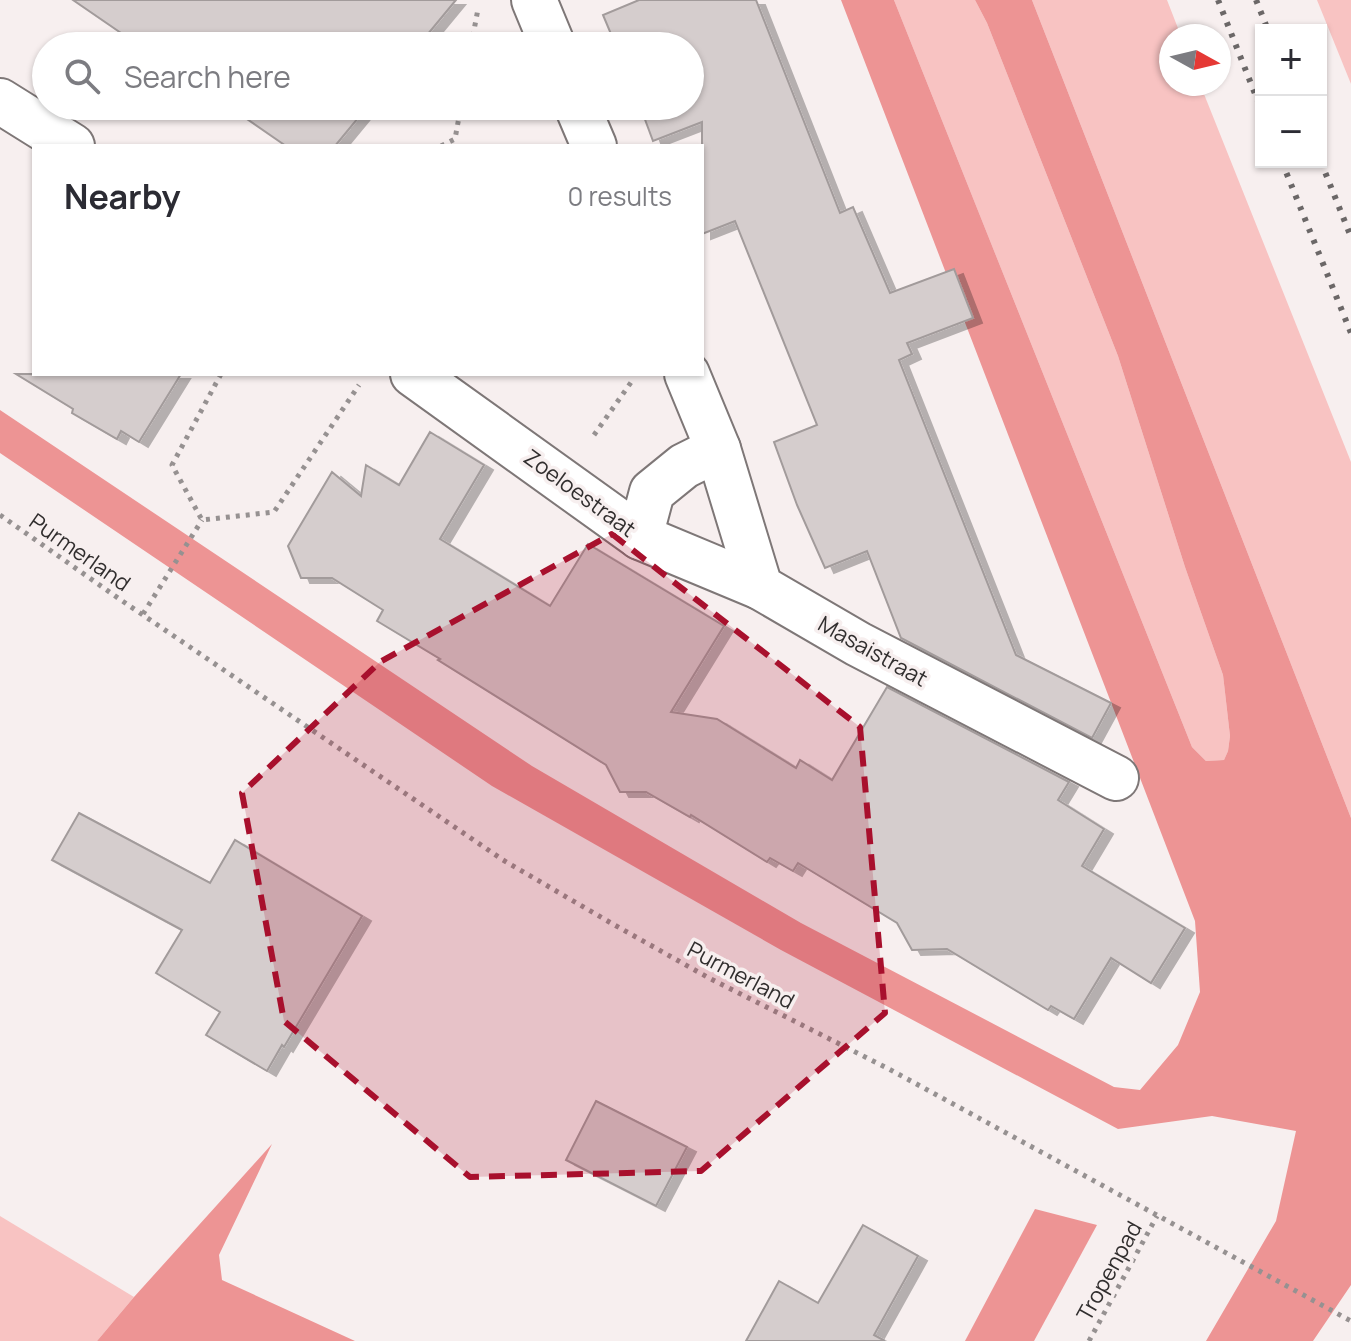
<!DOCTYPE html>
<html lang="en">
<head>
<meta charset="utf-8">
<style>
	body { margin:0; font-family:Manrope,sans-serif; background:#f7f7f7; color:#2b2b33 }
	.controls { position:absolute; right:24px; top:24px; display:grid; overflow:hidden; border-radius:0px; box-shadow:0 2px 6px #0004 }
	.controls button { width:72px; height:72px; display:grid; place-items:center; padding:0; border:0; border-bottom:2px solid #e1e1e2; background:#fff; color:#2b2b33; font:40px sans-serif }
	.compass { position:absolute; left:1159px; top:24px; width:72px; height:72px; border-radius:50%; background:#fff; box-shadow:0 2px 6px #0004; rotate:98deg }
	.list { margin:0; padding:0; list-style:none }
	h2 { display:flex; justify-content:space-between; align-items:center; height:104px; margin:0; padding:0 32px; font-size:34px }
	h2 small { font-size:26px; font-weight:400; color:#7c7c81 }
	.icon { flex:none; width:44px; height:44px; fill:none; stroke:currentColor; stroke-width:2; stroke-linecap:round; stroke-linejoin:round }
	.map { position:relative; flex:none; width:1351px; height:1341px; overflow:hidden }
	.search { position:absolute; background:#fff; box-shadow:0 2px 6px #0004; left:32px; top:32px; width:672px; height:88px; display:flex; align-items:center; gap:20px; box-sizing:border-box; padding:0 28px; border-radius:44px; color:#7c7c81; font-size:30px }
	.panel { position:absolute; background:#fff; box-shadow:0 2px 6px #0004; left:32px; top:144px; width:672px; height:232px; border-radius:0px }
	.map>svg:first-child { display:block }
	.green { fill:#f8c3c2 }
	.water { fill:#ed9494 }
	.building { fill:#d5cdcd; stroke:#a29b9b; stroke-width:2; filter:url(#shadow) }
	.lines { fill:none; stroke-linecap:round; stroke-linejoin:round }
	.street-casing { stroke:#7e7777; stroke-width:48 }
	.path { stroke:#969191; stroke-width:5; stroke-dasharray:4 6; stroke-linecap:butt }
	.street { stroke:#fff; stroke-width:44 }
	.rail { stroke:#6b6767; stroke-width:6; stroke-dasharray:4 8; stroke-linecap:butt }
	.marked { fill:#a8102d; fill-opacity:0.2; stroke:#a8102d; stroke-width:6; stroke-dasharray:16 10; stroke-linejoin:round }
	.labels { text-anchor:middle; stroke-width:7; stroke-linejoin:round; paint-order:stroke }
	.street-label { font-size:22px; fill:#312e2e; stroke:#f7efef }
</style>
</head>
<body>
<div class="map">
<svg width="1351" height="1341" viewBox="0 0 1351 1341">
	<defs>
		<filter id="shadow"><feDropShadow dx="9" dy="5" stdDeviation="0" flood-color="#0004"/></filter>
	</defs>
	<rect width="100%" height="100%" fill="#f7efef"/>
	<g class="green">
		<path d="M894,0H975L987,23L1118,356L1185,567L1223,675L1230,736L1228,751L1224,760L1206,761L1192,747Z"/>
		<path d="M1032,0H1167L1181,36H1171V84H1200L1351,462V818Z"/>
		<path d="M1317,0H1351V84Z"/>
		<path d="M0,1216L134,1297L97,1341H0Z"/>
	</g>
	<g class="water">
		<path d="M841,0H894L1192,747L1206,761L1224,760L1228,751L1230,736L1223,675L1185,567L1118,356L987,23L975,0H1032L1351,818V1285L1313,1341H1206L1276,1221L1296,1131L1212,1116L1118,1129L781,950L492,786L0,453V410L532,766L801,923L1114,1087L1140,1090L1178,1045L1200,992L1195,921Z"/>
		<path d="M272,1144L219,1255L222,1280L355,1341H97L134,1297Z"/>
		<path d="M1035,1209L1097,1225L1034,1341H965Z"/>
	</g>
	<g class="building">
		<path d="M73,0H456L418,46H140Z"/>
		<path d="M639,0H756L840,213L853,207L890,293L954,269L973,318L907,343L912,354L899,360L1016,655L1111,703L1092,738L901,638L867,551L825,568L797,505L774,442L817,425L735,221L702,234V122L653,141L640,106H690V46H616L603,15Z"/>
		<path d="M228,106H368L335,146H286Z"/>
		<path d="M16,374H181L139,442L121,431L117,439L72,413L73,409Z"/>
		<path d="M430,432L484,465L440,539L550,606L588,544L724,626L671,712L717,719L796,768L800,760L832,780L887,687L1069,782L1058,800L1104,829L1082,866L1185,928L1151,983L1111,958L1074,1019L1051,1006L1048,1010L947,949L912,950L897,923L798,863L793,871L770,858L767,862L691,815L690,817L646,792H620L606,765L438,660L440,659L377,621L383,610L332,578H301L288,546L332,472L361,496L366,465L399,485Z"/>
		<path d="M79,813L210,883L235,840L362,916L284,1047L282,1045L267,1071L206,1035L220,1012L156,973L182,930L52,860Z"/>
		<path d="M596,1101L687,1147L656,1206L566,1160Z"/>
		<path d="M863,1225L918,1256L874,1335L885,1341H746L779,1281L818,1303Z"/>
	</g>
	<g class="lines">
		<g class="street-casing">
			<g id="street">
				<path d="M534,0L553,46"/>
				<path d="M0,101L72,146"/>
				<path d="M577,106L594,146"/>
				<path d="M413,374L640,537L760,587"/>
				<path d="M687,374L718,449L760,587L858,644L1116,778"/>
				<path d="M640,537L652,492L684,466L718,449"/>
			</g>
		</g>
		<g class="path">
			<path d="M471,46L478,9"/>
			<path d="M441,146L455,139L461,106"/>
			<path d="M221,374L172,465L202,520L274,512L359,385"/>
			<path d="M594,435L632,381"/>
			<path d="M0,515L118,598L503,860L611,923L709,978L889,1069L1351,1321"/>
			<path d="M143,614L202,520"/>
			<path d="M1089,1341L1157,1216"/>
		</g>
		<use href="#street" class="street"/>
		<g class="rail">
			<path d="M1218,0L1261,109"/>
			<path d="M1256,0L1268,30"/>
			<path d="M1282,162L1351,333"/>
			<path d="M1321,162L1351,237"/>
		</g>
	</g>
	<path class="marked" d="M612,534L860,727L885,1013L701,1171L470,1177L284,1021L242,793L380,662Z"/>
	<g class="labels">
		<g class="street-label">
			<text transform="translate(580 493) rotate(36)" y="8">Zoeloestraat</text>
			<text transform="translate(80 552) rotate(35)" y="8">Purmerland</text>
			<text transform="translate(873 651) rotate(29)" y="8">Masaistraat</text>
			<text transform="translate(741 975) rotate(28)" y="8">Purmerland</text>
			<text transform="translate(1109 1271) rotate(-61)" y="8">Tropenpad</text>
		</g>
	</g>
</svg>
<div class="controls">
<button>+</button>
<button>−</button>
</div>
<svg class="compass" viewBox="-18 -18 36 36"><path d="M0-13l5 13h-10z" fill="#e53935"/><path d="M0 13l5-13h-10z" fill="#7c7c81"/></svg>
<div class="search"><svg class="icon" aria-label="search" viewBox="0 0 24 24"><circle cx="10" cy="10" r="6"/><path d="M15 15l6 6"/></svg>Search here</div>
<section class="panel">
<h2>Nearby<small>0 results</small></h2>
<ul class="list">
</ul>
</section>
</div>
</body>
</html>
